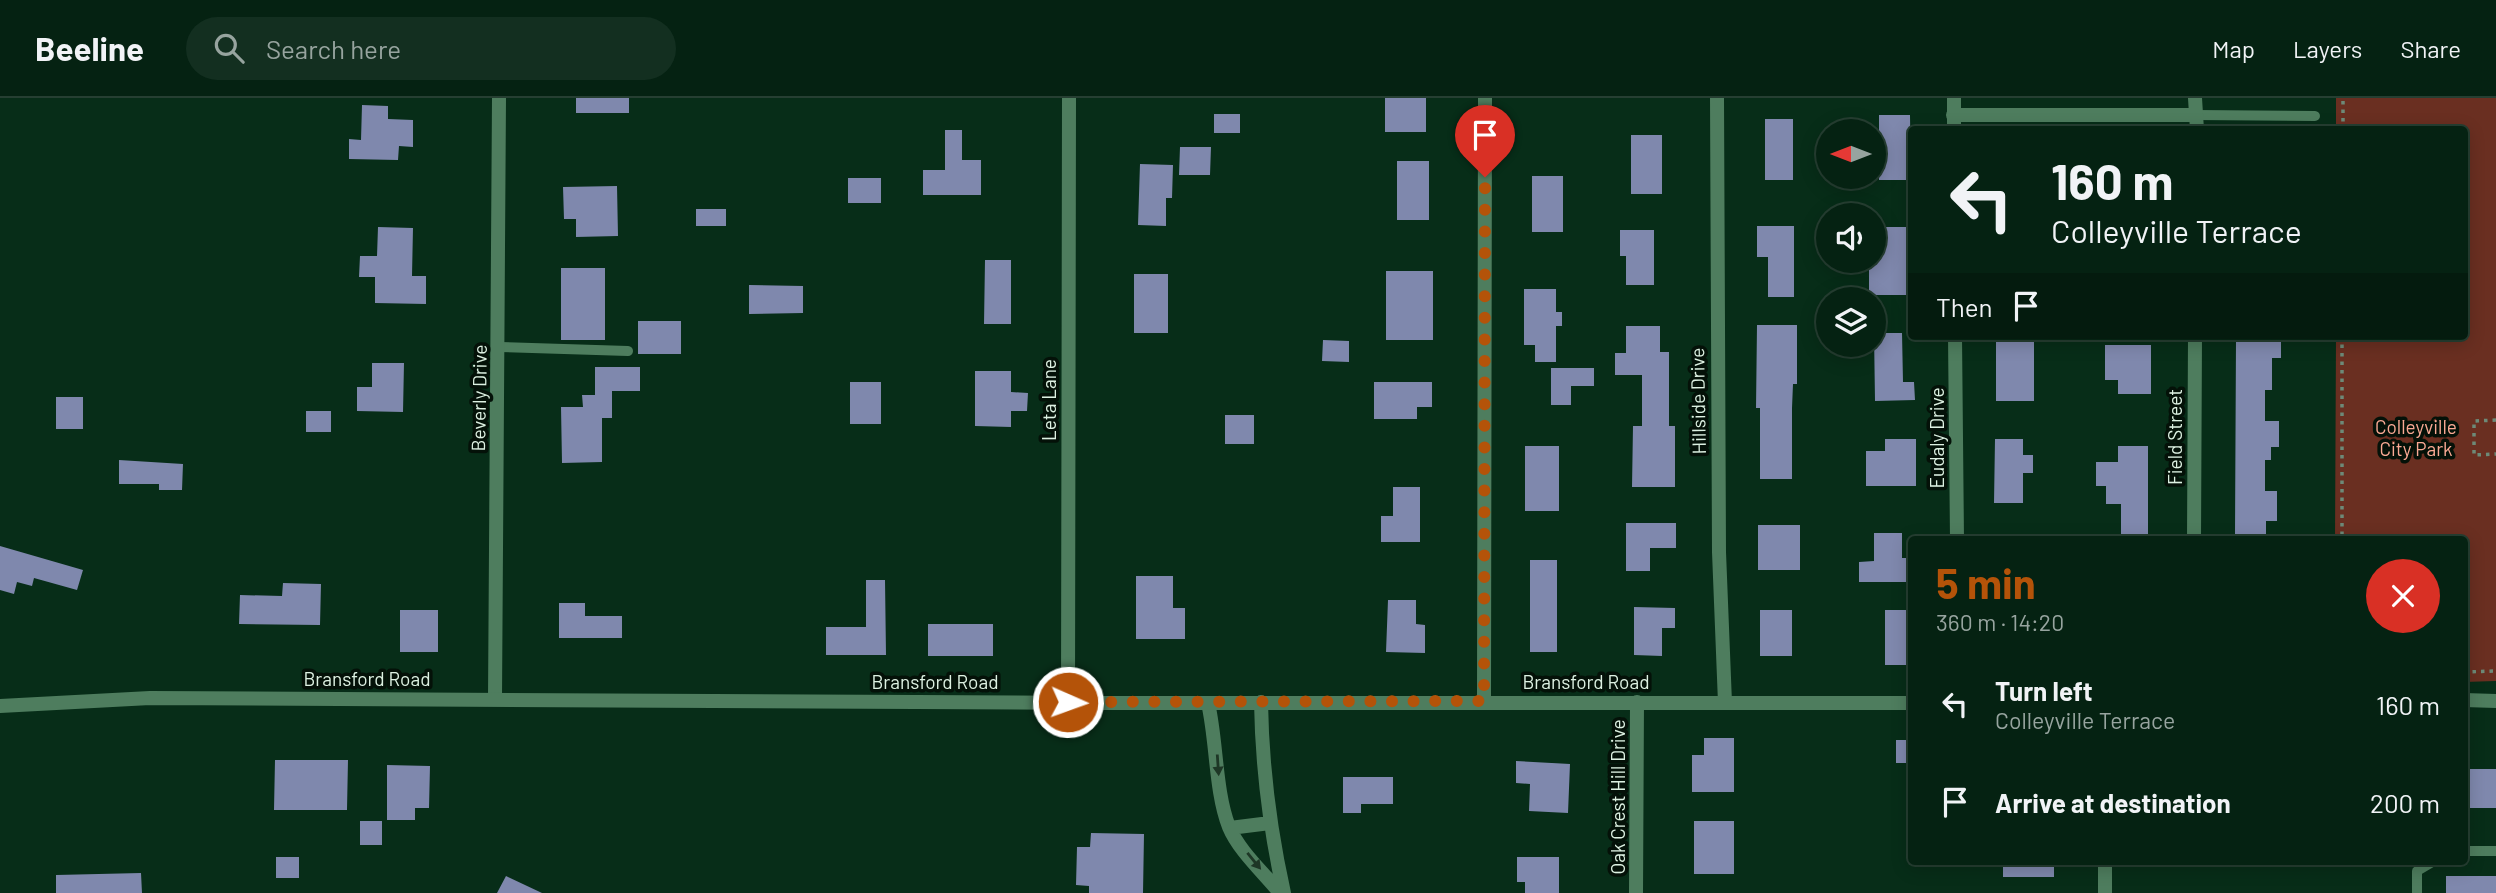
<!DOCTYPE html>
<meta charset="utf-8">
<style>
:root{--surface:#052212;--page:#132f20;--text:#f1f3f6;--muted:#97a49f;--line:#263f32;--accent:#b45309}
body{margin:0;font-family:Barlow,sans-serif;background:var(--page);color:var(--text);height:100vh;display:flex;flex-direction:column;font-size:26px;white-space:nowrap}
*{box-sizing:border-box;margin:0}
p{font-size:23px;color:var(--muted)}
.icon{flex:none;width:38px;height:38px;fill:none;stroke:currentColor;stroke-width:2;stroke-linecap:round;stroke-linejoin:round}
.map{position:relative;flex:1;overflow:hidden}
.panel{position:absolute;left:1908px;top:438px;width:560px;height:329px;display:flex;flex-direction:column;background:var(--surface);border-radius:7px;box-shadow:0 4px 18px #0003,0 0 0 2px var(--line)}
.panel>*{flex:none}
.top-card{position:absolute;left:1908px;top:28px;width:560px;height:214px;border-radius:7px;box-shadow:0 4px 18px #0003,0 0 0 2px var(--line);background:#052212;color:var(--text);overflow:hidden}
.needle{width:46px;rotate:270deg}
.fabs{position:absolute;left:1816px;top:21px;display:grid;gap:14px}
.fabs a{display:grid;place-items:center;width:70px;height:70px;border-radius:50%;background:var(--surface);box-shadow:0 4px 18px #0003,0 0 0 2px var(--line);font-size:35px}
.pin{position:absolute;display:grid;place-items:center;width:60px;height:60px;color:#fff;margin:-72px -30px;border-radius:50% 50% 50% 0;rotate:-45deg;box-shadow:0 0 7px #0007}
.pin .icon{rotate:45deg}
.me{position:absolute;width:77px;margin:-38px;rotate:92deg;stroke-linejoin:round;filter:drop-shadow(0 0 5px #0008)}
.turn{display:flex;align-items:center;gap:24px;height:147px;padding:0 28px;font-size:32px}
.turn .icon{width:91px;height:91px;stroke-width:2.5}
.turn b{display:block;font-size:49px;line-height:60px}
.then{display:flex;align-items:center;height:66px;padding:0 28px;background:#0003;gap:14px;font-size:26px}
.round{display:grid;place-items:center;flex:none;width:74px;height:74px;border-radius:37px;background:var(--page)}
.headline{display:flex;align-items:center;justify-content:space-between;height:119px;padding:0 28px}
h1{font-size:42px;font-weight:700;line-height:52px;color:var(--accent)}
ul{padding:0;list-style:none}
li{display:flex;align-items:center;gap:21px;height:98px;padding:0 28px}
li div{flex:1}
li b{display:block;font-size:26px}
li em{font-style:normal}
header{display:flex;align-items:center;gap:42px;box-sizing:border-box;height:98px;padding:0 35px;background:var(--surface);border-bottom:2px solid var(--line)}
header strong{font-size:33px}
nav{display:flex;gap:38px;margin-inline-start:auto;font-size:24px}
.search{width:490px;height:63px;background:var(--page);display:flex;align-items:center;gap:18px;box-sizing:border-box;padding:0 24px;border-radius:38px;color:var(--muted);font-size:26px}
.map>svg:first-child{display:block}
.green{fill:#6a2f21}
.building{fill:#7f88ad}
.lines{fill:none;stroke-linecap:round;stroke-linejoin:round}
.path{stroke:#6d8a78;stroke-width:3.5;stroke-dasharray:3.5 5;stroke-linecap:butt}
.service{stroke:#4e7d5e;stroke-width:10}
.minor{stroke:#4e7d5e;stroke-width:14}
.tertiary{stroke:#4e7d5e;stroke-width:14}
.oneway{fill:#1e3726}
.route{stroke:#b45309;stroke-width:12;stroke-dasharray:0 21.6}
.labels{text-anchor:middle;stroke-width:7;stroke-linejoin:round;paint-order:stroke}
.street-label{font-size:19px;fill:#ddf1e2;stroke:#041108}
.park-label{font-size:19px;fill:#faa994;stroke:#041108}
</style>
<header>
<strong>Beeline</strong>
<div class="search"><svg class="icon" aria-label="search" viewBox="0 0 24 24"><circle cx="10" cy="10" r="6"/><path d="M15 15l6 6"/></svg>Search here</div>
<nav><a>Map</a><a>Layers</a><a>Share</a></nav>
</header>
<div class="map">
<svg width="2496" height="795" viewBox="0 0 2496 795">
<rect width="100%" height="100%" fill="#072d18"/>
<path class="green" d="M2336 0H2496V583L2464 584V441H2335L2336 238H2464V32L2336 31Z"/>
<path class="building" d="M576 0H629V15H576Z
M1385 0H1426V34H1385Z
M362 7 388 8V21L413 22V49L399 48 398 62 349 61V41L361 42Z
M1214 16H1240V35H1214Z
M1879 17H1910L1911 82H1879Z
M1765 21H1793V82H1765Z
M945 32H962V62H981V97H923V72H945Z
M1631 37H1662V96H1631Z
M1180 49H1211L1210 77H1179Z
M1397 63H1429V122H1397Z
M1140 66 1173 67 1172 100H1166V128L1138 127Z
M1532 78H1563V134H1532Z
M848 80H881V105H848Z
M617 88 618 138 576 139V121H564L563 89Z
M696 111H726V128H696Z
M1757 128H1794V199H1768V159H1757Z
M378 129 413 130 412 178H426V206L375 205V179H359L360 158H377Z
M1874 129H1908L1907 197H1869V163H1874Z
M1620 132H1654V187H1626V158H1620Z
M985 162H1011V226H984Z
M561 170H605V242H561Z
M1386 173H1433V242H1386Z
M1134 176H1168V235H1134Z
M749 187 803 188V215L749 216Z
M1524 191H1556V214H1562V228H1556V264H1535V247H1524Z
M638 223H681V256H638Z
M1757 227H1797V286H1793L1792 310V381H1760V310H1756Z
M1626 228H1660V254H1669V328H1675V389H1632L1633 328H1642V277H1615V255H1626Z
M1874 235H1902L1903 284H1914L1915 302 1875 303Z
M2236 241H2281V260H2272V292H2265V323H2279V349H2271V362H2265V393H2277V423H2266V436H2235Z
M1323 242 1349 243V264L1322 263Z
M1996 243H2034V303H1996Z
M2105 247H2151V296H2118V282H2105Z
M372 265H404L403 314 357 313V289H372Z
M595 269H640V293H612V320H602V364L562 365 561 309H583L582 297H595Z
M1551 270H1594V288H1571V307H1551Z
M975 273H1011V294L1028 295 1027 313H1011V329L975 328Z
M850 284H881V326H850Z
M1374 284H1432V309H1417V321H1374Z
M56 299H83V331H56Z
M306 313H331V334H306Z
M1225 317H1254V346H1225Z
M1885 341H1916V388H1866V353H1885Z
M1995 341H2023V357H2033V375H2023V405H1994Z
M1525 348H1559V413H1525Z
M2118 348H2148V441H2121V406H2106V388H2096V364H2118Z
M119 362 183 366 182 392H159V386H119Z
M1393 389H1420V444H1381V418H1393Z
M1626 425H1676V450H1650V473H1626Z
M1758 427H1800V472H1758Z
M1874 435H1902V460H1911V484H1859V464L1874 463Z
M0 448 83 472 77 492 34 480 32 488 17 484 14 496 0 492Z
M1530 462H1557V554H1530Z
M1136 478H1173V510H1185V541H1136Z
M866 482H885L886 557H826V529H866Z
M283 485 321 486 320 527 239 526 240 497 282 498Z
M1388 502H1416V526L1425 527V555L1386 554Z
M559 505H585V518H622V540H559Z
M1634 509 1675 510V530H1662V558L1634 557Z
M400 512H438V554H400Z
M1760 512H1792V558H1760Z
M1885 512H1911V567H1885Z
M928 526H993V558H928Z
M1704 640H1734V694H1692V657H1704Z
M1896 642H1911V665H1896Z
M275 662H348L347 712H274Z
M1516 663 1570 666 1568 715 1529 713 1530 686 1516 685Z
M387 667 430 668 429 710H415V722H387Z
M2464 671H2496V710H2464Z
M1343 679H1393V706H1361V715H1343Z
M360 723H382V747H360Z
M1694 723H1734V776H1694Z
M1091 735 1144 736 1143 795H1089V788L1076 787 1077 749H1090Z
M276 759H299V780H276Z
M1517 759H1559V795H1525V784H1517Z
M2003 763H2054V779H2003Z
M141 775 142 795H56V777Z
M506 778 542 795H497Z
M2446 778H2496V795H2446Z"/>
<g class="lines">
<path class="path" d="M2343 32V0
M2342 238V441
M2496 322 2474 323V357L2496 356
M2464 574 2496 573"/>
<path class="service" d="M2195 17 2315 18
M499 249 628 253
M2464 753H2496
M2417 795V773L2434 763"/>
<path class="minor" d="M1717 0 1719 454 1725 605
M2195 0 2197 32
M1953 17H2195
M1954 32V0
M1955 238 1957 441
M2194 441 2195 238
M495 601 499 0
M1484 603 1485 0
M1068 604 1069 0
M1261 604C1262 669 1270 732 1284 795
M1208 605C1217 644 1215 693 1229 729 1239 753 1264 775 1280 795
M1230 730 1270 725
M1636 795 1637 604
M2105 795V763"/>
<path class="tertiary" d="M2464 602 2496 603
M0 608 150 600 1099 605H1911"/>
</g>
<defs><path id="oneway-solid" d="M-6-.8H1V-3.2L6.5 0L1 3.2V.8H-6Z" transform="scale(1.75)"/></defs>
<g class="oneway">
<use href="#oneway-solid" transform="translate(1218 667) rotate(86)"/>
<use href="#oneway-solid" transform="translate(1254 763) rotate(51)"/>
</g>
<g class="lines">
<path class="route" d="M1068 604 1484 603 1485 79"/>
</g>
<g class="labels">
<g class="street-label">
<text transform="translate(479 300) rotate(-89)" y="7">Beverly Drive</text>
<text transform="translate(1049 302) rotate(-90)" y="7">Leta Lane</text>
<text transform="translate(1698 303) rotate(-91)" y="7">Hillside Drive</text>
<text transform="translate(2175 339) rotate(-90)" y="7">Field Street</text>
<text transform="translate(1937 340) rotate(-90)" y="7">Eudaly Drive</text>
<text x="367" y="588">Bransford Road</text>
<text x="935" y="591">Bransford Road</text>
<text x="1586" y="591">Bransford Road</text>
<text transform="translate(1618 699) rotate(-90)" y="7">Oak Crest Hill Drive</text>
</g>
<g class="park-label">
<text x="2416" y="336">Colleyville<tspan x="2416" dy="22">City Park</tspan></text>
</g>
</g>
</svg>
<div class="fabs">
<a><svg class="needle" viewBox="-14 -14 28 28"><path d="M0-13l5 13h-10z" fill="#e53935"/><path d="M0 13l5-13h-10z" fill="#97a49f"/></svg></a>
<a><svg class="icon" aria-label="sound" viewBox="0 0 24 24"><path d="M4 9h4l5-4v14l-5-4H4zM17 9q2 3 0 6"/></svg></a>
<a><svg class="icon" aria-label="layers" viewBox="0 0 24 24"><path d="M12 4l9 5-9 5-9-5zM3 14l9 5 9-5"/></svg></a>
</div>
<div class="pin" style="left:1485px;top:79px;background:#d93025"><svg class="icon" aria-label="arrive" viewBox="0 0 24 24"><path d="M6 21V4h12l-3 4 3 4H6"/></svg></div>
<svg class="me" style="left:1068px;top:604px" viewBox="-20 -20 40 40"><circle r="17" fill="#b45309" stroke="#fff" stroke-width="3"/><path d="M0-11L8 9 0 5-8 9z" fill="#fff"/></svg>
<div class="top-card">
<div class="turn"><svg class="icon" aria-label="left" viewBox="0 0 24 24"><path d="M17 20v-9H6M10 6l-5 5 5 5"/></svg><div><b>160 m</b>Colleyville Terrace</div></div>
<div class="then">Then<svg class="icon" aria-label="arrive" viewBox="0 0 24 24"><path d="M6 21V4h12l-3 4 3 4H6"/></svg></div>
</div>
<section class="panel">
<div class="headline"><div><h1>5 min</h1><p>360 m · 14:20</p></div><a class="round" style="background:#d93025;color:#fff"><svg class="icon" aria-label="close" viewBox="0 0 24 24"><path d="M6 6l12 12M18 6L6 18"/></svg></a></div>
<ul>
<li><svg class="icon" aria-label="left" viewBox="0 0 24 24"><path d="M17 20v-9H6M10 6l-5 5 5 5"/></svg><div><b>Turn left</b><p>Colleyville Terrace</p></div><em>160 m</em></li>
<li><svg class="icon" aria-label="arrive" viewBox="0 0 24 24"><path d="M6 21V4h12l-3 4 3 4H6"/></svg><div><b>Arrive at destination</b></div><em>200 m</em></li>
</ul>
</section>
</div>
